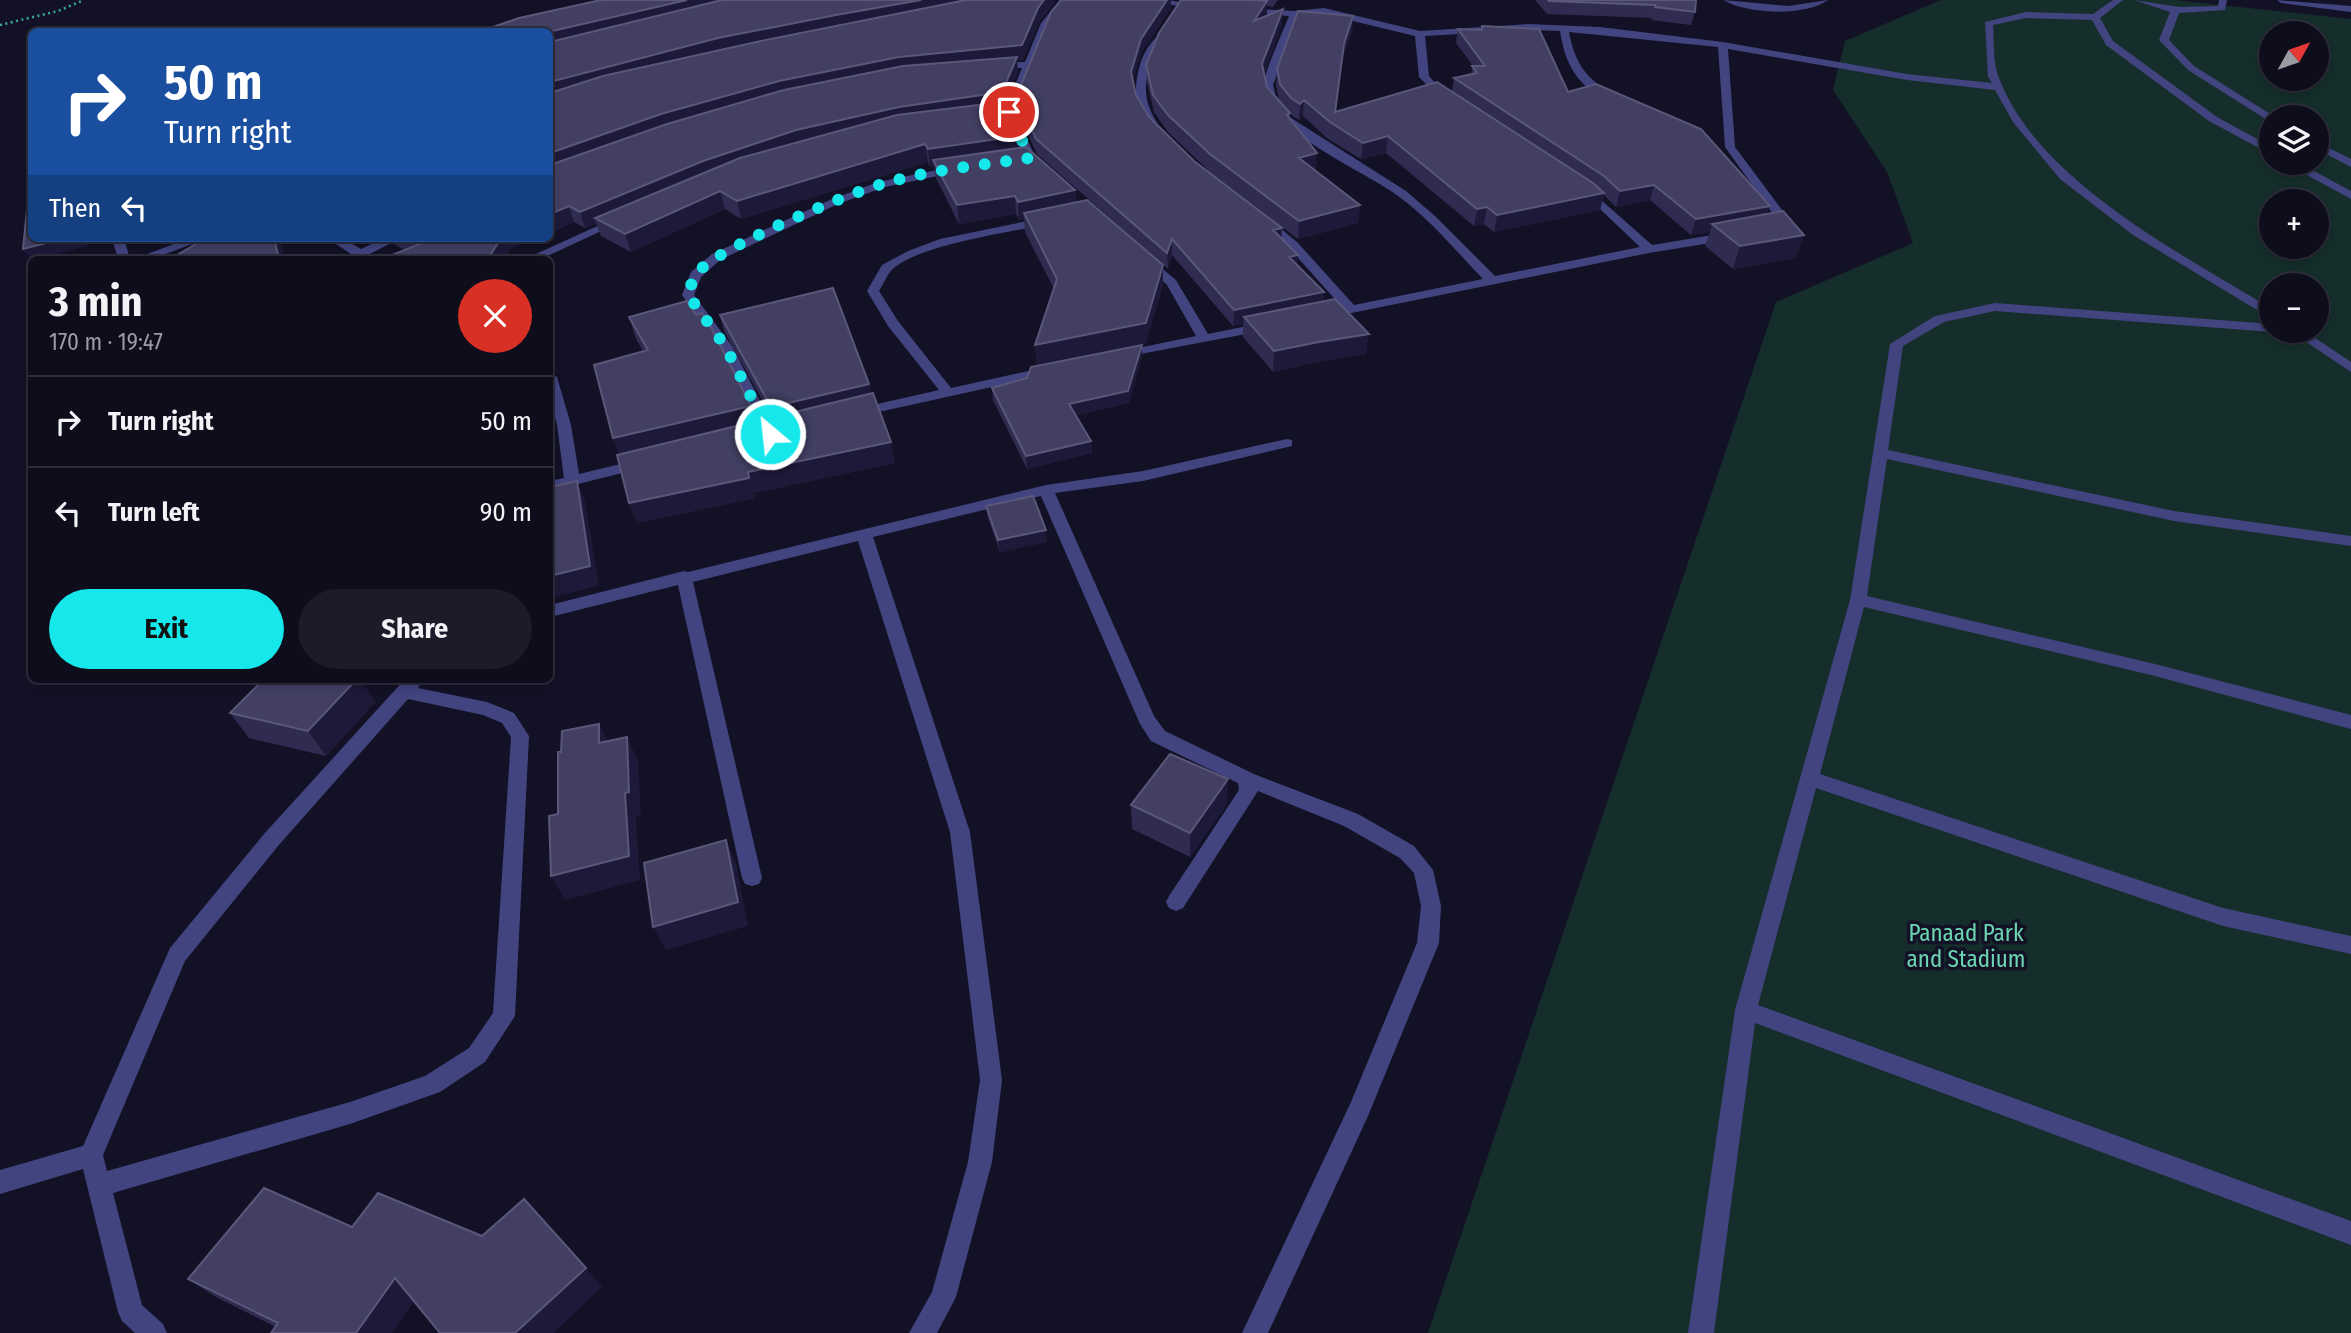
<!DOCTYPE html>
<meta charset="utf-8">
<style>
:root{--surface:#0e0d1c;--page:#1c1b29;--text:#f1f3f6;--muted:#9b9ca3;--line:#2e2d3b;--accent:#16e7ea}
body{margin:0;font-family:"Fira Sans Condensed",sans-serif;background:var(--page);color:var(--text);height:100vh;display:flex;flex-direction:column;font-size:26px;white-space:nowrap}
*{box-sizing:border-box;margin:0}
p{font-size:23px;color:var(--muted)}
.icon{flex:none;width:38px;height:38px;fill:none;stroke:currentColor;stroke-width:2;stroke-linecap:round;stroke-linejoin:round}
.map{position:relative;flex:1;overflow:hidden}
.details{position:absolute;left:28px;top:256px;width:525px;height:427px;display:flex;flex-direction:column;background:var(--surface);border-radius:10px;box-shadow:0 4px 10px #0003,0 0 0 2px var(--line)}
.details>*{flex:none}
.hud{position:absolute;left:28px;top:28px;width:525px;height:214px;border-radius:10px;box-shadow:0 4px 10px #0003,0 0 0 2px var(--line);background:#1a4fa0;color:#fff;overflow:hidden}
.needle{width:46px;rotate:50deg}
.controls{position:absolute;left:2259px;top:21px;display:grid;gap:14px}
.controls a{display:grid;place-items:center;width:70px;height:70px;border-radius:50%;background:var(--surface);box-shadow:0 4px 10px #0003,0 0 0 2px var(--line);font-size:35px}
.pin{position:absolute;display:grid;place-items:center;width:60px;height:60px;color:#fff;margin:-30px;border:4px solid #fff;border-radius:50%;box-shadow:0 2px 7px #0007}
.me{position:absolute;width:77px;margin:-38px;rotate:332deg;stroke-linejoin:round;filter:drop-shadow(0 0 5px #0008)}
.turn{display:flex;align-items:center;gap:24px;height:147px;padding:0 21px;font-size:32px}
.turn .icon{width:91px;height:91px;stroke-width:2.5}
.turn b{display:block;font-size:49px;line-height:60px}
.then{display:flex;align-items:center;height:66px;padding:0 21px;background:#0003;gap:14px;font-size:26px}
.round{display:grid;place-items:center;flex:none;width:74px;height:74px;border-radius:37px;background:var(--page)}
.head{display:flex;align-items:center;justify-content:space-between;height:119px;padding:0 21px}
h1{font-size:42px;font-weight:700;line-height:52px}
.cta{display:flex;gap:14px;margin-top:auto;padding:14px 21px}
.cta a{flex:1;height:80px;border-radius:42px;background:var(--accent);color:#111;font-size:28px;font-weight:700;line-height:80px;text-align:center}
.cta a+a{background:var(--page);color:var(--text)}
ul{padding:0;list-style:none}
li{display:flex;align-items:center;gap:21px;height:91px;padding:0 21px;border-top:2px solid var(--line)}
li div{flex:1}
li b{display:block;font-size:26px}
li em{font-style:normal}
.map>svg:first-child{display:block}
.green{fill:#152e2b;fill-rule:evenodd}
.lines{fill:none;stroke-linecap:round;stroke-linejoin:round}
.path{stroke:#3bad9d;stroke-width:2.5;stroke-dasharray:2 3.5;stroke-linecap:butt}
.minor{fill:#41447f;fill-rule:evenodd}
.wall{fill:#302c51}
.shaded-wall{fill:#1d1938}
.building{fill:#423f63;stroke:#5a577b;stroke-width:2}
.route{stroke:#16e7ea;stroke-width:12;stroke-dasharray:0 21.6}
.labels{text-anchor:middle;stroke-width:7;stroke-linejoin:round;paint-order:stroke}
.near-park-label{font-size:23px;fill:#6bd5b2;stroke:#131125}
</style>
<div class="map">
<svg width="2351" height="1333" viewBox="0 0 2351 1333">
<rect width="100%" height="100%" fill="#131125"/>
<path class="green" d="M1941 0H2175L2351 19V1333H1428L1776 302 1913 243 1887 172 1833 90 1845 41ZM2272 33H2317V79H2272ZM2272 117H2317V163H2272ZM2272 201H2317V247H2272ZM2272 285H2317V331H2272Z"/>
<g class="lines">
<path class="path" d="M0 25 58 11 84 0"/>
<path class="minor" d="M1060 0H1069L1050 24 1014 112 1035 156 1045 166 1039 169 1025 158 1004 112 1022 68H993L988 65 993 62H1025L1041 23Z
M1133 0H1167L1208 6 1203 9Z
M1723 0 1788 6 1828 0C1805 17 1747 14 1723 0Z
M2113 0H2123L2100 18 2113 41 2217 117 2272 147V155L2209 121 2106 45 2092 20 2026 18 1993 25C1994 42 1993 63 1999 78 2038 181 2182 254 2272 309V319L2133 235 2060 179 2013 122 1995 90 1907 80 1728 49 1735 147 1785 214 1783 228 1764 233V227L1773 223V214L1725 147 1718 47 1569 32C1575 64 1586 79 1615 95V99L1611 100C1578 89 1565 64 1560 31L1528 30 1425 36 1429 76 1449 99 1444 102 1419 77 1415 36 1324 14 1298 16 1273 85 1277 101 1288 116 1406 191 1436 217 1495 276 1640 247 1579 189 1577 187 1583 184 1652 245 1731 232 1735 233V239L1649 253 1322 319 1316 315 1317 312 1342 307 1290 249 1257 219 1267 217 1298 243 1354 305 1483 279C1456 251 1430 219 1398 196 1365 171 1266 131 1263 87 1263 75 1283 31 1289 16L1245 13 1242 8 1294 11 1324 8 1420 31 1528 24 1600 27 1723 42 1907 74 1992 83 1988 77 1985 22 2026 12 2093 14Z
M2134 0 2179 7 2218 6 2219 0H2227L2225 10 2179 13 2169 40 2194 66 2275 117H2272V123L2188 70 2159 40 2170 12Z
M2277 0 2351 6V12L2281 3Z
M1161 34 1166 37C1145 72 1136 93 1161 129L1156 132C1124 116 1134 50 1161 34Z
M2317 142 2351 159V167L2317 149Z
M2285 163H2299L2351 191V199Z
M957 166 963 169 961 171 885 187 838 204 720 260 701 277 694 295 732 346 777 434 770 438 765 437 719 346 682 295 691 272 712 254 830 200 878 182Z
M1047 217 1051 219V223C1015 232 912 245 890 272 886 277 883 285 879 291L898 321 951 388 1051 366 1056 367V373L856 417 851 416V410L939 390 888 326 867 291 882 265 908 251 940 239Z
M615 218 625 220 541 259H525Z
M112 238H124L130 259H118Z
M190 238H208L152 259H134Z
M327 238H342L361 249 385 238H401L360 259H344L351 254Z
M1147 256 1176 280 1208 334 1267 322 1274 326 1267 330 1114 359V353L1196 336 1167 285 1141 260Z
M1995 303 2272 324V331H2277L2272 332 1995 311 1944 322 1903 346 1888 450 2174 511 2351 536V546L2174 521 1887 459 1867 596 2155 664 2351 715V729L2155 676 1864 607 1820 774 2223 908 2351 936V954L2223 926 1816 788 1758 1005 2351 1221V1245L1755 1023 1714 1333H1688L1735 1010 1850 600 1890 344 1935 316Z
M2290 331H2305L2351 362V372Z
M550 373 557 377 571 425 579 474 641 459 646 461V467L550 491V481L564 478 557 425 550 399Z
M1287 439 1292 440V446L1143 481 1055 493 1154 716 1165 731 1254 774 1358 814 1414 846 1433 870 1441 906 1439 943 1368 1116 1268 1333H1242L1351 1102 1417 943 1421 906 1414 873 1400 858 1344 826 1258 791 1183 908 1176 911 1169 908 1166 902 1169 896 1239 790 1238 783 1151 741 1140 724 1041 496 873 537 970 832 1002 1080 992 1162 956 1297 937 1333H909L932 1292 968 1162 980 1080 950 832 858 541 693 582 762 878 759 884 752 886 745 884 742 878 678 585 550 617V605L684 571 688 572 1046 485 1143 471Z
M405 679H424L418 688 487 702 514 713 529 736 515 1016 485 1062 440 1092 350 1124 113 1193 142 1305 163 1324 167 1333H135L122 1321 118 1312 83 1169 0 1194V1170L83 1146 170 948 264 834ZM408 699 483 715 502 723 511 737 493 1013 469 1048 425 1076 350 1102 107 1171 103 1155 185 961 278 846Z"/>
</g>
<path class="wall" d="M1181 0H1278L1273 7 1267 6V16L1282 25 1264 74 1267 87 1284 106 1279 100 1276 85 1277 69 1353 16 1352 31 1342 59 1336 112 1452 91 1454 78 1471 74 1473 66 1456 43 1458 29 1568 92 1767 214 1796 258 1733 269 1705 246 1710 232 1691 235 1650 200 1616 207 1604 195 1600 210 1494 232 1484 224 1474 226 1386 153 1361 159 1328 139 1303 116 1299 120 1290 114V119L1316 171 1360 205 1358 223 1298 239 1210 172 1168 132 1154 112 1147 82 1146 65Z
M1535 0H1696L1695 12 1691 25 1651 20 1652 18 1547 14Z
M1055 2 1039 22 1023 60H1017L1018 71 1004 106 1019 148 1075 190 1076 202 1163 285 1146 343 1037 365 1035 345 1054 289 1025 232 1024 219 1019 220 1016 214 959 224 936 178 934 166 930 167 928 162 741 219 725 209 631 252 601 236 596 223 585 228 574 222 550 233V32Z
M1171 8 1141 53 1133 81 1136 95 1149 117 1194 161 1281 238 1297 265 1324 292 1323 302 1366 354 1317 362 1273 372 1243 337V324L1233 326 1172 255 1168 269 1037 154 1017 112 1016 97Z
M391 238H536L511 248 505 259H382L405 250 394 244Z
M720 315 871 394 891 442 895 463 754 493 755 498 637 523 629 503 619 454 643 351 636 339 629 317 755 422 772 418 724 331Z
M1142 345V357L1129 403 1076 415 1091 441 1092 453 1027 469 993 400 992 388Z
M986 506 1047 542 1000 552 988 518Z
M264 679H360L375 702 326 756 249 738 230 713Z
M1227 804 1190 857 1132 829 1131 805Z
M352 1227 602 1286 553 1333H440L414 1301 276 1327 216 1297 188 1279Z"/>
<path class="shaded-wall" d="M687 0H751L550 46V32Z
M921 0H1000L550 98V82L718 38 836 15Z
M1044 0H1055V2L1039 22 1023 60H1017L1018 71 1003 107 595 218 596 223 585 228 580 212 550 171V153L661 114 1038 8Z
M1167 0H1171V8L1141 53 1131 87V72L1141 39Z
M1267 1V17L1254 21Z
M1283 9 1282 25 1261 81 1262 64Z
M1353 16 1352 31 1342 59 1334 128 1344 44Z
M1304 100 1303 116 1299 120 1300 104Z
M1018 136 1019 154 933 160 934 166 930 167 928 149Z
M1388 136 1386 153 1361 159 1363 143Z
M925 144 928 162 741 219 737 201Z
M1317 153 1316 171 1299 158Z
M1654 185 1650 200 1616 207 1620 191Z
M1075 190 1076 208 1024 213V219L1019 220 1018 202Z
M720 191 725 209 631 252 625 234Z
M1604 193 1600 210 1494 232 1497 215Z
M1015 196 1016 214 959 224 957 205Z
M1360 205 1358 223 1298 239 1299 221Z
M569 206 574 222 550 233V214Z
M1770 206 1764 222 1712 224 1710 232 1691 235 1696 219Z
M1487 207 1484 224 1474 226 1477 209Z
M1282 228 1281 243 1273 230Z
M1804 235 1796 258 1733 269 1740 246Z
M66 238H88V246L39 259H32V261L23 249Z
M274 238H280L284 259H279Z
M501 238H536L511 248 505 259H488Z
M1172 239V255L1168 269 1167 253Z
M1298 255 1297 271 1289 257Z
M1163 265V285L1146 343 1037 365 1035 345Z
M1324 292 1322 308 1244 317 1243 324 1233 326 1234 310Z
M1369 334 1366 354 1317 362 1273 372 1274 351 1319 342Z
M1142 345V357L1129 403 1070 416 1069 404Z
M869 384 872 401 775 424 771 407Z
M550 404 552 421H550Z
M751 406 757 428 621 461 613 438Z
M1091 441 1092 453 1027 469 1026 456Z
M891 442 895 463 754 493 755 498 637 523 629 503 748 472Z
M577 481 585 500 599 586 550 598V576Z
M1046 530 1047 542 1000 552 998 540Z
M357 679H360L375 702 326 756 308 731Z
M599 724 611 748 599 743Z
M627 737 638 761 641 816 636 817 640 880 565 900 551 876 625 793Z
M1228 779 1227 804 1190 857V833Z
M726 840 736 864 748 926 666 950 653 927Z
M586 1268 602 1286 553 1333H515Z
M395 1278 417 1297 392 1333H356Z"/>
<path class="building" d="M601 0H687L548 32H478L519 18Z
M722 0H921L836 15 718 38 550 82V42Z
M966 0H1044L1038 8 1022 45 899 57 779 81 661 114 550 153V93L603 76 761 41Z
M1061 0H1167L1141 39 1131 72 1136 95 1149 117 1194 161 1282 228 1273 230 1298 255 1289 257 1324 292 1234 310 1172 239 1167 253 1036 139 1016 97 1051 12Z
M1181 0H1254L1267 1 1254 21 1283 9 1262 64 1267 87 1290 113 1287 115 1317 153 1299 158 1360 205 1299 221 1210 154 1168 115 1153 95 1146 65 1159 33Z
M1548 0H1696L1695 12 1655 7V5L1549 1Z
M1298 11 1353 16 1344 44 1335 112 1437 82 1593 183 1604 193 1497 215 1487 207 1477 209 1388 136 1363 143 1330 122 1304 100 1300 104 1291 98 1280 84 1277 69Z
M1482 26 1539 29 1568 92 1596 84 1701 129 1770 206 1696 219 1654 185 1620 191 1604 176 1454 78 1477 73 1472 66H1485L1458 29 1482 30Z
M1017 57 1002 92 899 107 796 130 703 161 580 212 569 206 550 214V165L667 124 784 90 903 66Z
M1002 102 1018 136 928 149 925 144 737 201 720 191 625 234 595 218 740 158 897 115Z
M1026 147 1075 190 1018 202 1015 196 957 205 933 160Z
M32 179V238H66L23 249 30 180Z
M1087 200 1163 265 1146 323 1035 345 1057 279 1024 213Z
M1783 211 1804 235 1740 246 1712 224Z
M206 238H274L279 259H160L177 255Z
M407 238H501L488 259H382L420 244Z
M833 288 869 384 771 407 720 315Z
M1335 299 1369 334 1319 342 1274 351 1244 317Z
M687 301 696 315 702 313 710 325 751 406 613 438 594 365 648 350 629 317Z
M1142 345 1128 391 1069 404 1091 441 1026 456 992 388 1027 378 1031 367Z
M873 393 891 442 748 472 749 478 629 503 617 455Z
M577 481 590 566 550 576V487Z
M1033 496 1046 530 998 540 986 506Z
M264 679H357L308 731 230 713Z
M599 724V743L627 737 629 792 625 793 629 856 551 876 549 816 558 814V752H561L562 731Z
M1170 754 1228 779 1190 833 1131 805Z
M726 840 738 902 653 927 644 863Z
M264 1188 352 1227 378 1193 482 1236 524 1199 586 1268 515 1333H440L395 1278 356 1333H271L278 1323 188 1279Z"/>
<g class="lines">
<path class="route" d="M770 434 725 346 688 295C690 289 692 281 695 275 712 250 849 193 882 184 930 170 981 165 1030 158L1009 112"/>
</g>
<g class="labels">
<g class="near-park-label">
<text x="1966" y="941">Panaad Park<tspan x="1966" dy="26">and Stadium</tspan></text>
</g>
</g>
</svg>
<div class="controls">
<a><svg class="needle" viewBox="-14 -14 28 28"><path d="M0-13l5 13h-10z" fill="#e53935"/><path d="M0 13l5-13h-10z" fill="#9b9ca3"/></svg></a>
<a><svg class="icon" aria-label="layers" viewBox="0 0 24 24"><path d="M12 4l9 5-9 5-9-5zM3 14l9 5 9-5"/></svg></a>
<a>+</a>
<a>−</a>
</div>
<div class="pin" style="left:1009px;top:112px;background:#d93025"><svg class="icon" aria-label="arrive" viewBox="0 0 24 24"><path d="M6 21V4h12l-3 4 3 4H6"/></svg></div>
<svg class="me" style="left:770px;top:434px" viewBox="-20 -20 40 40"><circle r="17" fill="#16e7ea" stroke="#fff" stroke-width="3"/><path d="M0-11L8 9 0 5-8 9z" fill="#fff"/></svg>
<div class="hud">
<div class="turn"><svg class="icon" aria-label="right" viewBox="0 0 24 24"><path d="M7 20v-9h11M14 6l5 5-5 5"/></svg><div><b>50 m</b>Turn right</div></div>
<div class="then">Then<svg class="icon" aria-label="left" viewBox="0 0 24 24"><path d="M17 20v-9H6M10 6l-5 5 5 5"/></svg></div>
</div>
<section class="details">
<div class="head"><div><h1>3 min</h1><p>170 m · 19:47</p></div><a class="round" style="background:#d93025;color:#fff"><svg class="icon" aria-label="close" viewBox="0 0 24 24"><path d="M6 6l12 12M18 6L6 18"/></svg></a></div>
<ul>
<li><svg class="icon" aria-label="right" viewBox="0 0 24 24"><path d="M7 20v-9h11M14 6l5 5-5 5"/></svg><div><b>Turn right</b></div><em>50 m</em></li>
<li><svg class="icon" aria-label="left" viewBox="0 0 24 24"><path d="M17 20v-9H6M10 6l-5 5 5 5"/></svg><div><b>Turn left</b></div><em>90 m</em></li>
</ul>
<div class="cta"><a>Exit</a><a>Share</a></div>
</section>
</div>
